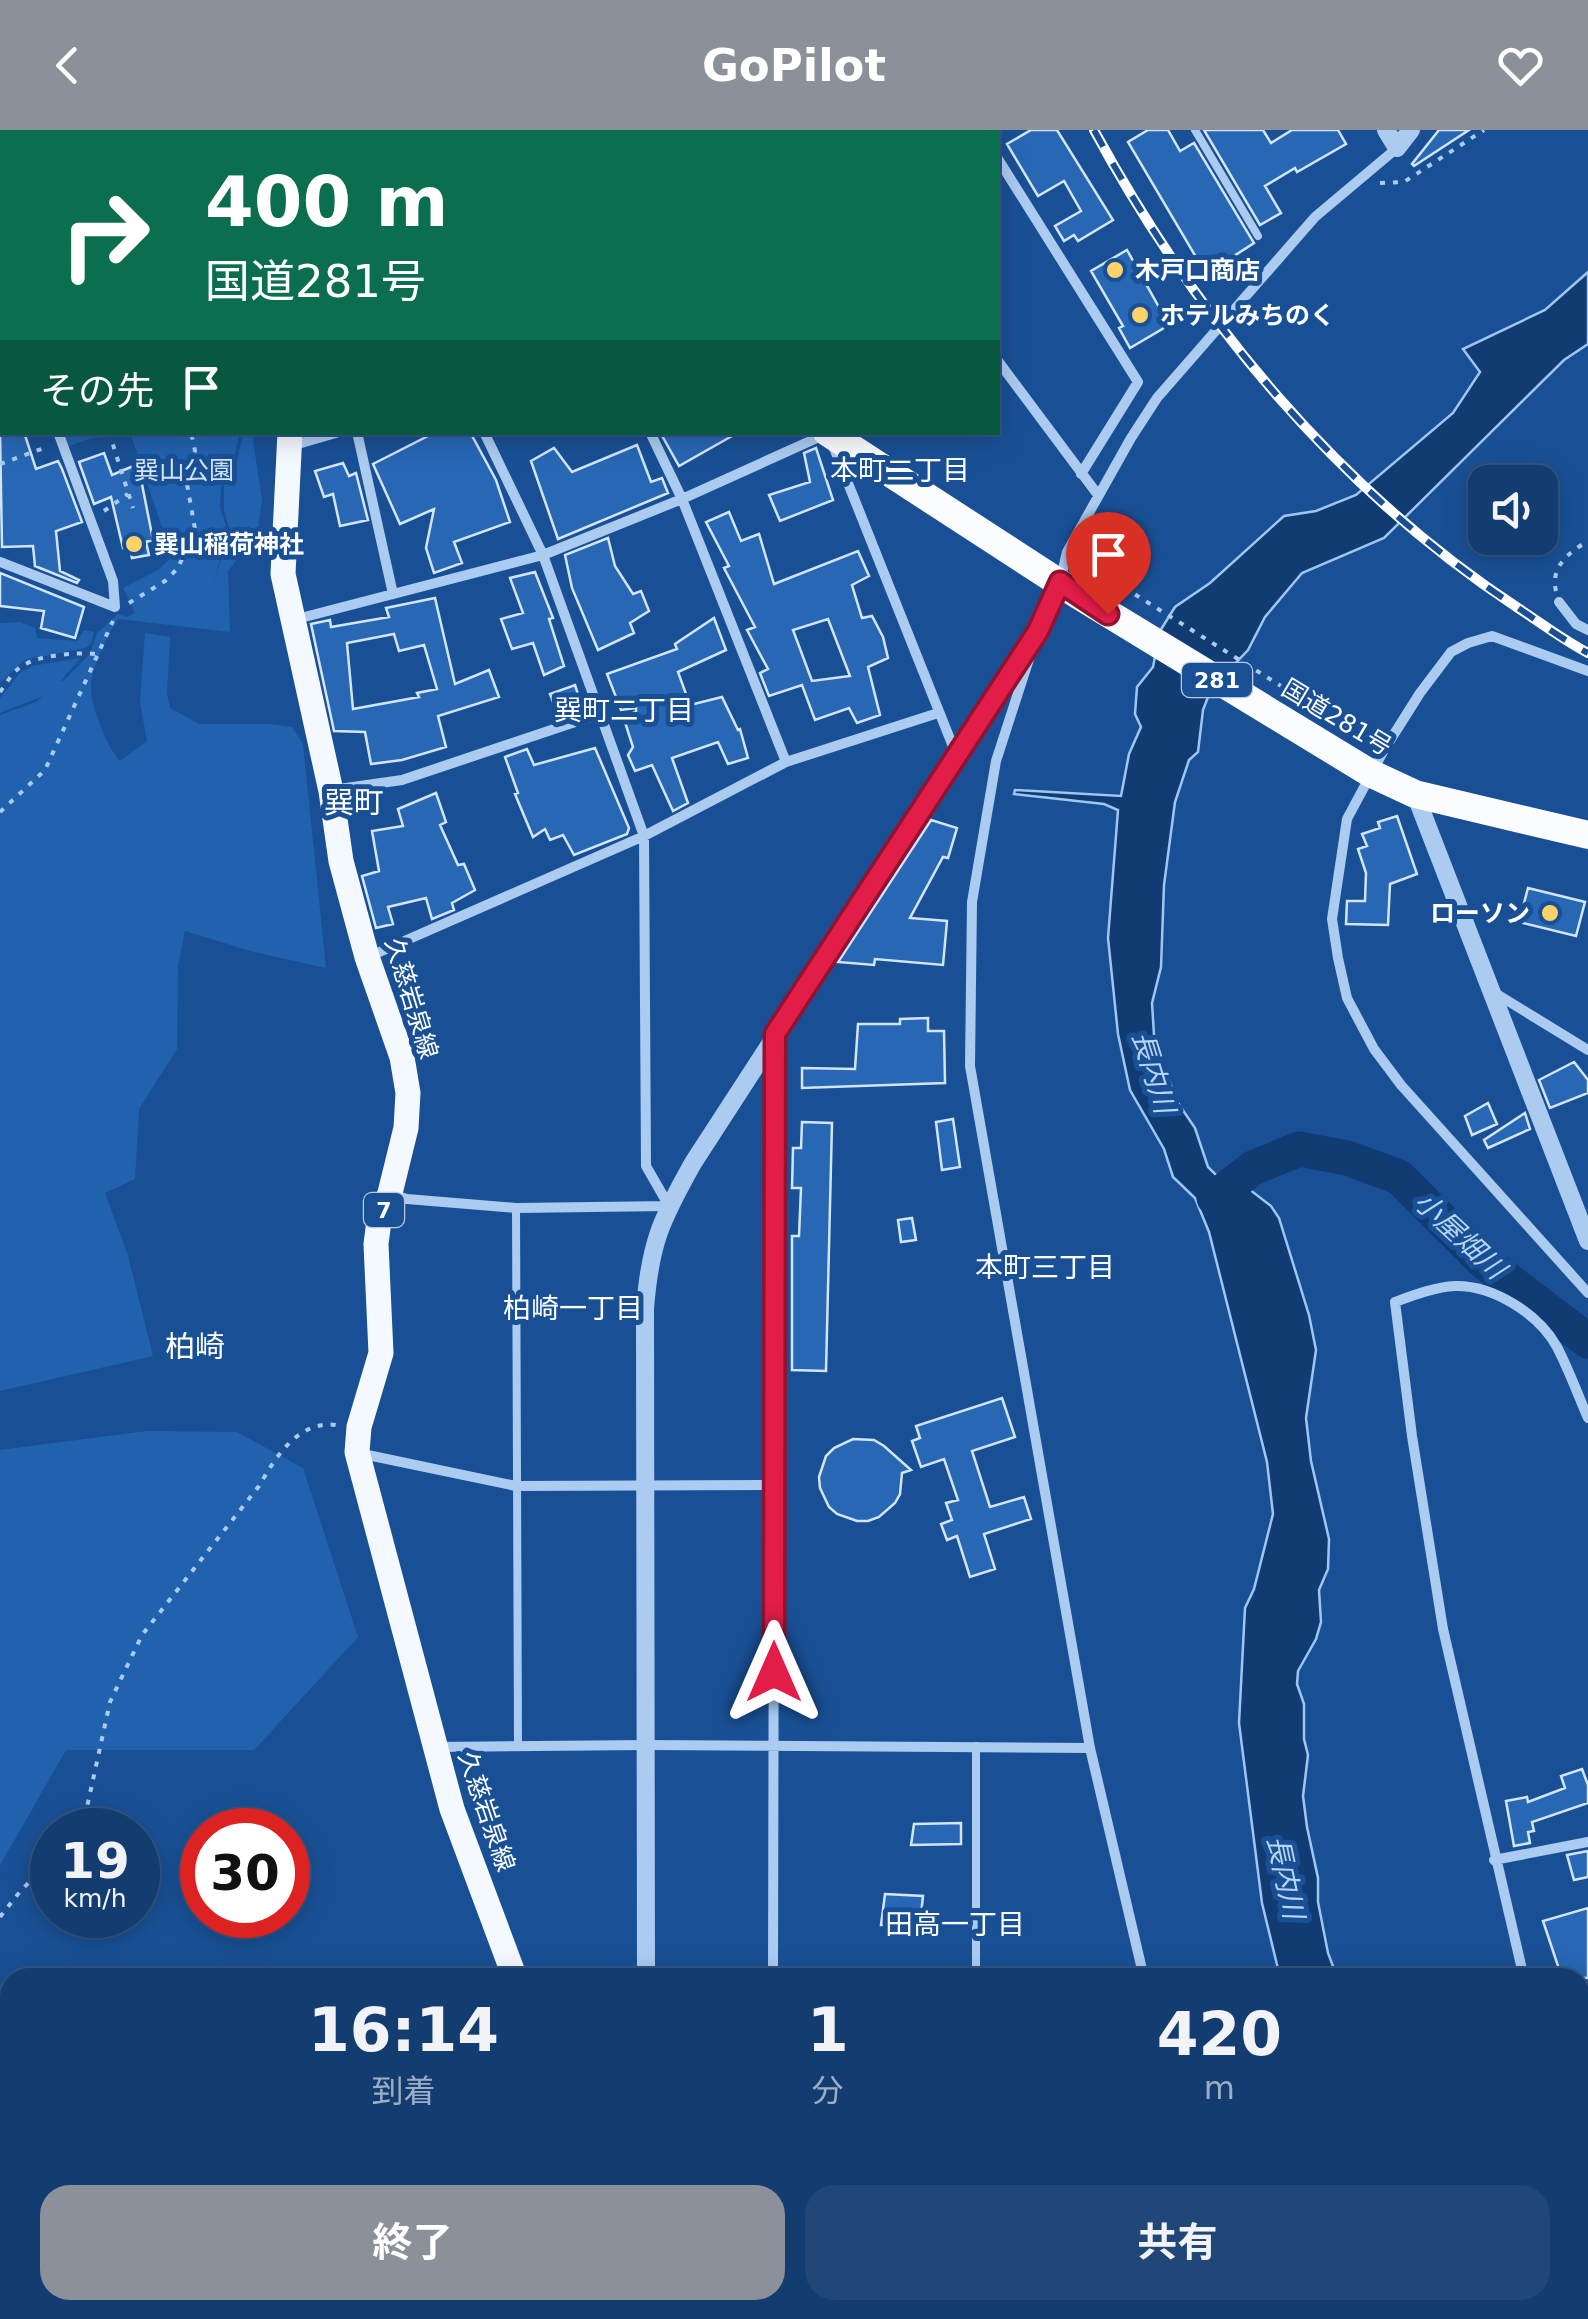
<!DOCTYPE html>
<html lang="ja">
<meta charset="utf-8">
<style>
:root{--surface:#133c70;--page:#204778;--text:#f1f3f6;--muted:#9dadc3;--line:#325683;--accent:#8c9099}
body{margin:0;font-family:"DejaVu Sans","Noto Sans JP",sans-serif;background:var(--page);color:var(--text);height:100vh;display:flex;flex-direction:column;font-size:38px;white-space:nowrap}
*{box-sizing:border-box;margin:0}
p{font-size:32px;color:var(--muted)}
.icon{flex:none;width:55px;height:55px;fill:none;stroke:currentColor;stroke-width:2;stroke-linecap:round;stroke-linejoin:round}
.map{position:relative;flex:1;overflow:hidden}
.sheet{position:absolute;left:0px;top:1838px;width:1590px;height:352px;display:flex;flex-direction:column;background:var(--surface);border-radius:30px 30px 0 0;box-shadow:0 5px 25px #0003,0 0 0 2px var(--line)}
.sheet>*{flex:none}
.top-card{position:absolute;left:0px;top:0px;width:1000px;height:305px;box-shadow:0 5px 25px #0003,0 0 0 2px var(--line);background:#0b6e4f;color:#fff;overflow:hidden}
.controls{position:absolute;left:1468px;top:335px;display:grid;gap:20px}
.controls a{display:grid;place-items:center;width:90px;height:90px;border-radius:20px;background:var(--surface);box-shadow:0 5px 25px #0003,0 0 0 2px var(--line);font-size:50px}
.speed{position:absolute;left:30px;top:1678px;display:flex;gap:20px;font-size:50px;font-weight:700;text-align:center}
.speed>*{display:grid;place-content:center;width:130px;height:130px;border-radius:50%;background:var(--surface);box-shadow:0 5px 25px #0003,0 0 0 2px var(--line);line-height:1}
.speed small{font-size:25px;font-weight:400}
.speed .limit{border:15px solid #d22;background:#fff;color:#111}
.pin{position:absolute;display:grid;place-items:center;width:85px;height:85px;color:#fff;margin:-102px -42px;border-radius:50% 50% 50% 0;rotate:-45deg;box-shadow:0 0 10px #0007}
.pin .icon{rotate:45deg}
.me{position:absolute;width:110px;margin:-55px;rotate:0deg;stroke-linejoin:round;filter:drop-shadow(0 0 8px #0008)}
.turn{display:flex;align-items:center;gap:35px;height:210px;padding:0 40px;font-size:45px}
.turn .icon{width:130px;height:130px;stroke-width:2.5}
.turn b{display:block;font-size:70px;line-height:85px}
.then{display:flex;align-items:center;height:95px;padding:0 40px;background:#0003;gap:20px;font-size:38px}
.eta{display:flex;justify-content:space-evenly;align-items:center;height:170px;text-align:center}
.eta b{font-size:60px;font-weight:700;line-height:70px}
.button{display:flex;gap:20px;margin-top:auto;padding:20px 40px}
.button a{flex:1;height:115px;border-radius:30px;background:var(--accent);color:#fff;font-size:40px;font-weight:700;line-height:115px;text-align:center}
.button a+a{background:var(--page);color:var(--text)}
header{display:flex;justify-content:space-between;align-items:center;height:130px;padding:0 40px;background:var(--accent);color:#fff;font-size:45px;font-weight:700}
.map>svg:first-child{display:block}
.green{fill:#2162af}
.water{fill:#103b73;stroke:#9ec6f3;stroke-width:2.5}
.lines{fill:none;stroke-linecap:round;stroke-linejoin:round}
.river{stroke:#103b73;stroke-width:35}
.building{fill:#2767b4;stroke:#d2e5fb;stroke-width:2.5;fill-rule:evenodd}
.path{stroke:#abcbf0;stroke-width:4;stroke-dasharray:5 8;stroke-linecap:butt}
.service{stroke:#abcbf0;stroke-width:8}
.minor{stroke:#abcbf0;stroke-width:10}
.tertiary{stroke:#abcbf0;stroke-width:18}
.primary{stroke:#f4f8ff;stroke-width:25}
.trunk{stroke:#fafcff;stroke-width:28}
.rail-casing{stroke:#fff;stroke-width:10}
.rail{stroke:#195095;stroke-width:6;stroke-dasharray:19;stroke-linecap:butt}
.route-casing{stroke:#92132f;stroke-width:25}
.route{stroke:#e11d48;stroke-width:18}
.poi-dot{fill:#ffd36a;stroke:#195095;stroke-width:4}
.labels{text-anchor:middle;stroke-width:10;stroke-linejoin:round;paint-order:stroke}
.shield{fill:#195095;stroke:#bacadf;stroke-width:2.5}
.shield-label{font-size:22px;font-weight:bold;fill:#fff}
.poi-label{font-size:25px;font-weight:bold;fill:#fff;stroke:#195095;text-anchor:start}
.park-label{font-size:25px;fill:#d2e5fb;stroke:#195095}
.street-label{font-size:25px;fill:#fff;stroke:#195095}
.neighbourhood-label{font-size:28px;fill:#fff;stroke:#195095}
.water-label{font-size:28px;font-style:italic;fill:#b7d5f7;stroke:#195095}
.quarter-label{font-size:30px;fill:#fff;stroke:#195095}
</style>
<header><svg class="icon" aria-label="back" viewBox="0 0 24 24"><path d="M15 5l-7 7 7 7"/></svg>GoPilot<svg class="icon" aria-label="heart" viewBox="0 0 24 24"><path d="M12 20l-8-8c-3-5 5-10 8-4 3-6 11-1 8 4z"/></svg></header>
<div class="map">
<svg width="1588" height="2189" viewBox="0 0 1588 2189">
<rect width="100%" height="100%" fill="#195095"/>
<path class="green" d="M0 0H229L2 2 0 83Z
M64 303H240L232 333 221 351 220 378 228 402 213 455 230 402 224 380V355L237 331 243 303H252L262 370 257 404 228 441 230 502 118 489C108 502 91 540 91 556 90 575 107 617 120 631L147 611 140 572 145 503 170 507 167 564 170 578 199 594H268L292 597 303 614 326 838 254 822 185 801 178 835 177 919 139 979 135 1049 105 1063 128 1126 153 1226 0 1261V585L36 572 43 566 0 583V568L20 543 32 536 80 528 60 552 63 551 90 524 97 503 118 484 127 487 135 483 123 458 158 440 172 427 131 305 91 308 67 317Z
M20 492 35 498 37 508 77 511 84 500 94 502 91 514 85 518 24 530 0 553V493Z
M147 1301 237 1302 303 1338 358 1507 254 1620H66L0 1735V1320Z
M0 1870 10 1893V2180H539L540 2189H0Z"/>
<path class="water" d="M1588 142V214L1564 230 1384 408 1302 443 1265 487 1248 520 1211 559 1203 580 1198 622 1189 630 1175 672 1164 755 1161 837 1152 873 1154 905 1176 970 1195 998 1208 1037 1220 1049 1249 1059 1271 1076 1279 1088 1309 1185 1316 1220 1306 1288 1311 1331 1329 1409 1328 1439 1319 1460 1321 1492 1316 1509 1298 1541 1297 1554 1304 1574V1609L1308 1625 1303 1666 1307 1697 1318 1748V1772L1328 1823 1337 1847H1280L1262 1773 1239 1593 1245 1478 1254 1459 1273 1384 1267 1332 1209 1102 1195 1068 1173 1047 1164 1019 1130 960 1118 904 1108 808 1118 680 1104 674 1014 664 1015 660 1121 666 1129 624 1141 597 1135 584 1137 557 1153 537 1160 501 1175 477 1210 453 1284 386 1316 381 1356 365 1453 283 1480 242 1463 219 1545 180Z"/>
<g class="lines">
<path class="river" d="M1214 1068 1253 1038 1299 1019 1347 1028 1399 1047 1483 1131 1588 1211"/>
</g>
<path class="building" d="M1031 0H1057L1113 90 1078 111 1074 105 1064 111 1055 96 1081 81 1064 51 1038 66 1007 14Z
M1148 0H1168L1180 21 1194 13 1254 113 1206 144 1128 12Z
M1204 0H1263L1271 13 1292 0H1338L1346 14 1297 42 1295 38 1265 56 1281 83 1260 95Z
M1439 0H1469L1414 36 1412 34Z
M1127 120 1169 195 1130 218 1119 198 1123 196 1091 141Z
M0 302H24L36 339 58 331 62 339 82 392 56 401 60 441 79 450 77 453 35 436 33 416 2 417Z
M436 302H470L496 350 510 392 454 412 462 433 434 443 426 418 434 379 400 394 373 334Z
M660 302H739L679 336Z
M637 315 651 352 662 348 668 363 558 409 531 331 554 318 572 342Z
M816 318 833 370 780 391 769 365 810 352 804 323Z
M104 323 112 345 138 334 153 410 146 412 149 425 132 428 129 417 123 418 111 367 94 374 79 332Z
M343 333 349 346 356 343 368 390 340 396 333 364 324 367 315 341Z
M729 382 741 411 759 404 774 454 858 421 869 446 852 455 862 488 872 486 883 507 888 528 868 537 880 585 857 593 849 578 815 590 802 555 769 566 760 543 768 539 747 500 755 497 724 438 729 436 706 392ZM828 489 850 546 812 551 793 500Z
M608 408 615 436 633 464 641 461 649 481 630 493 634 503 598 520 572 458 565 425Z
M535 442 553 488 549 489 564 536 544 545 533 513 512 519 501 489 523 483 510 448Z
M0 443 84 477 75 508 41 498 44 481 0 476Z
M435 468 455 554 489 540 499 567 438 586 446 617 402 630 371 634 365 602 334 601 311 494 330 490 331 497 389 487 386 478ZM394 504 399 521 424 515 437 559 417 563 419 567 353 579 347 513Z
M714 488 726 520 678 542 690 575 722 567 738 600 740 599 748 628 728 634 718 612 672 628 688 673 673 681 652 635 635 641 628 625 633 617 623 586 636 582V578L621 580 607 544 677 519 675 514Z
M575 555 583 580 557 582 550 564Z
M595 618 629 698 627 704 574 725 563 705 550 710 545 699 533 707 515 664 518 663 505 627 527 619 534 635Z
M436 663 446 692 440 695 458 735 464 734 475 760 452 773 454 780 432 789 426 768 388 777 393 794 376 798 362 746 379 741 372 701 403 696 398 679Z
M1397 686 1417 744 1390 754 1388 795 1346 794 1347 771H1365L1366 743 1358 719 1367 716 1362 704 1380 698 1378 692Z
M931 690 957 698 948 728 943 727 910 788 947 791 943 835 875 829 874 835 838 832Z
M1528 758 1585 772 1576 806 1519 792Z
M928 888V901H944L945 953 802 958V938L855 939 858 894H900V889Z
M1574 932 1588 950V963L1550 978 1539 950Z
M1488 973 1497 994 1472 1005 1465 986Z
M1525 983 1530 999 1488 1018 1484 1010Z
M953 989 960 1037 942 1040 936 992Z
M802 992 832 993 826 1241 792 1240V1106H799L801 1058H792L793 1018H801Z
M912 1088 916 1110 901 1112 898 1090Z
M1002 1268 1015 1307 972 1321 990 1377 1024 1367 1031 1389 984 1404 995 1439 970 1447 957 1406 947 1410 941 1394 952 1390 946 1373 958 1370 944 1329 921 1337 912 1311 920 1308 916 1296Z
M853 1309 874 1310 884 1316 911 1340 902 1343 900 1364 895 1373 879 1387 868 1391H857L837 1384 829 1377 820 1358 819 1347 826 1326 834 1318Z
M1582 1639 1588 1655V1673L1532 1692 1534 1701 1528 1702 1530 1713 1514 1716 1506 1671 1527 1667 1528 1672 1565 1658 1561 1646Z
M961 1693V1714L911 1715 914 1694Z
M1588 1721V1747L1574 1750 1567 1725Z
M885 1764 923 1766 920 1794 881 1795Z
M1588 1778V1848H1562L1543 1791Z"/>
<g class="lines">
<path class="path" d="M233 2 235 0
M1380 53 1404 52 1484 0
M0 99 2 98
M109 302 133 378
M0 334 47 317
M104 381 128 364
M1080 430 1372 613
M1556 461C1550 437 1569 422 1588 411
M129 473 165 451 178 438 195 399 186 348 195 321 191 302
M0 562C7 553 12 542 22 536 39 525 76 522 96 524
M0 682 45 640 113 491
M82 1700 110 1572 142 1505 259 1356C275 1328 298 1290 336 1295
M0 1787 22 1759 52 1732"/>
<path class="service" d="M1195 0 1258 106
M531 2 532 0
M516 1078 518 1615
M976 1616V1848
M907 2180 913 2189"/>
<path class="minor" d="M825 0 827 2
M979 0 981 2
M880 2 884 0
M998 29 1138 252 1081 344
M0 128 2 132
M998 231 1098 365
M357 302 393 464
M484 302 543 425 644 706 646 1036 669 1076
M650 302 682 369 786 632
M291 316 339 302
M0 432 115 477 113 451 58 302
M1559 472 1576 494 1588 500
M293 490 543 425 682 369 828 303 956 624
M1038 502 1060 452 1067 422 1131 308 1157 268 1315 87 1397 18
M1031 523 996 631 972 772 970 936 1090 1618 1144 1848
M1588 541 1492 506 1468 513 1451 522 1420 563 1384 620 1347 689 1332 789 1338 828 1347 868 1374 919 1401 955 1588 1163
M332 660 402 650 602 583
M368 827 644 706 786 632 938 583
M1495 863 1588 920
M391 1064 407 1069 516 1078 669 1076
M358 1323 516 1356 774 1355
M436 1617 647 1615 1090 1618
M1494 1730 1588 1712
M773 1848 775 914
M1524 1848 1443 1499 1412 1306 1395 1172C1414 1165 1435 1157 1455 1156 1493 1155 1539 1184 1557 1217 1569 1240 1578 1265 1588 1288
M1580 1906 1588 1903
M1580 2038 1588 2067
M1236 2180 1238 2189
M751 2189 766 2180"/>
<path class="tertiary" d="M1386 0 1397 18 1411 0
M1415 664 1588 1111
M646 1848 645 1179C650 1113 661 1090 693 1033L1038 501
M641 2189 642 2180"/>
<path class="primary" d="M280 2V0
M290 302 283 444 331 661 341 731 367 827 402 927 408 963 406 998 390 1063 379 1091 376 1114 381 1223 359 1297 357 1322 452 1679 515 1848
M605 2180 607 2189"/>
<path class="trunk" d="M678 0 679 2
M827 302 1078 465 1370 643 1415 664 1588 705"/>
<g class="rail-casing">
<path id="rail" d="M1094 0C1197 189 1337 359 1518 478 1541 493 1563 510 1588 523"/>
</g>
<use href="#rail" class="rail"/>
</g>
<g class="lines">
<g class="route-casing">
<path id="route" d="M774 1542 775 904 1038 501 1060 452 1108 484"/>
</g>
<use href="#route" class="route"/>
</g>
<g class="poi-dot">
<circle cx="1115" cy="140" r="10"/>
<circle cx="1140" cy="185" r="10"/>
<circle cx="134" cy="414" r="10"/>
<circle cx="1550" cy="783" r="10"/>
</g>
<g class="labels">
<g class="shield">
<rect x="1182" y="533" width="70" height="34" rx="8"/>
<rect x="364" y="1063" width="40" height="34" rx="8"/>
</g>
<g class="shield-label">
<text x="1217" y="558">281</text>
<text x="384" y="1088">7</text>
</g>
<g class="poi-label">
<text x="1135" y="149">木戸口商店</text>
<text x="1160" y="194">ホテルみちのく</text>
<text x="154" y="423">巽山稲荷神社</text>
<text x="1530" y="792" text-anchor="end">ローソン</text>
</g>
<g class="park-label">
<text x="184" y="349">巽山公園</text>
</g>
<g class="street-label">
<text transform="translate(1337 587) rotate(31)" y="9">国道281号</text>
<text transform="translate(412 868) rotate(73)" y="9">久慈岩泉線</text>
<text transform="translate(487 1681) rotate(71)" y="9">久慈岩泉線</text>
</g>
<g class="neighbourhood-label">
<text x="900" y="350">本町二丁目</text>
<text x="624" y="590">巽町二丁目</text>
<text x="1045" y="1147">本町三丁目</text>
<text x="573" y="1188">柏崎一丁目</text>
<text x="955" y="1804">田高一丁目</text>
</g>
<g class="water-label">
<text transform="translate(1154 942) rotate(73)" y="10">長内川</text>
<text transform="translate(1460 1105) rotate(43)" y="10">小屋畑川</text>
<text transform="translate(1286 1747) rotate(78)" y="10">長内川</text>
</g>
<g class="quarter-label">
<text x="354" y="683">巽町</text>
<text x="195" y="1227">柏崎</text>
</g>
</g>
</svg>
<div class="controls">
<a><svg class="icon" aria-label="sound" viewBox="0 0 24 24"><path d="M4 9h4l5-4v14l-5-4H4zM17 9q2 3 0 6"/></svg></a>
</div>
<div class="speed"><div>19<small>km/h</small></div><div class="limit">30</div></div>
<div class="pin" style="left:1108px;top:484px;background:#d93025"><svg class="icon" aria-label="arrive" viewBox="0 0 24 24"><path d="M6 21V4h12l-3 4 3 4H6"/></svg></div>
<svg class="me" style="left:774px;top:1542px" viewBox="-20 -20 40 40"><path d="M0-17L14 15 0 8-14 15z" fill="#e11d48" stroke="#fff" stroke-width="4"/></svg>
<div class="top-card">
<div class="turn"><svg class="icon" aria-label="right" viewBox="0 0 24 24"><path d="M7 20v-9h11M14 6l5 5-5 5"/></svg><div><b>400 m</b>国道281号</div></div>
<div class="then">その先<svg class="icon" aria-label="arrive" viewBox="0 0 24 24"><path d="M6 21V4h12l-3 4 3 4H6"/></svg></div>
</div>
<section class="sheet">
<div class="eta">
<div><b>16:14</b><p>到着</p></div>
<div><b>1</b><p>分</p></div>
<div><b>420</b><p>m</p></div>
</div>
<div class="button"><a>終了</a><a>共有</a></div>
</section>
</div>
